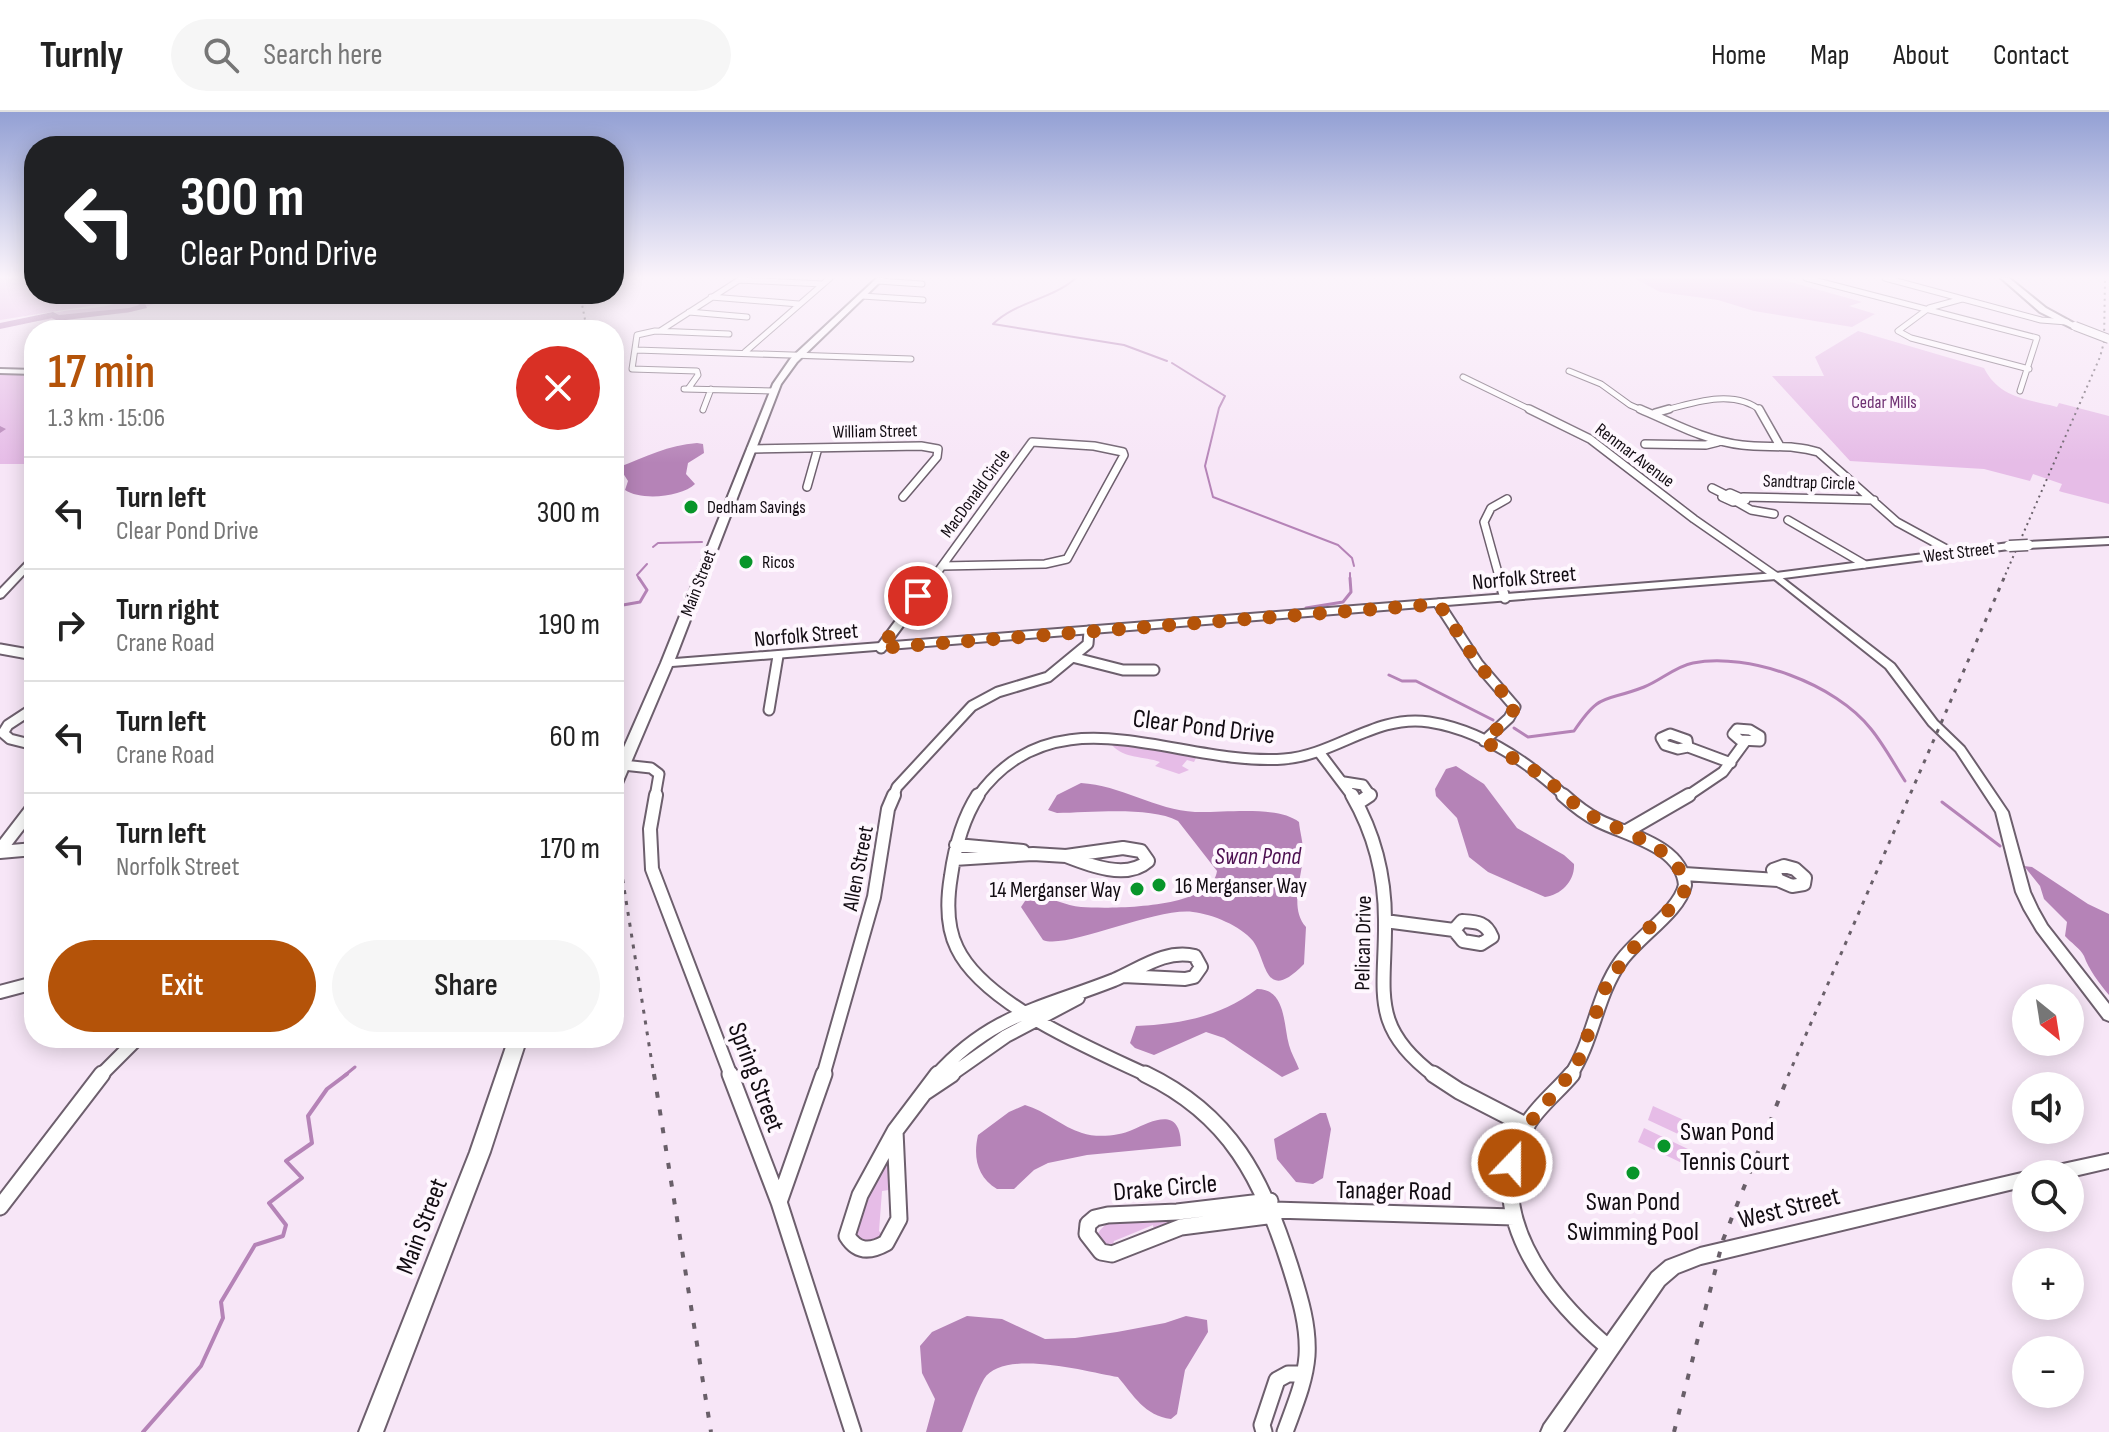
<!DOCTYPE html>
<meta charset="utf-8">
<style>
:root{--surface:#fff;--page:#f6f6f6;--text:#222;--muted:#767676;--line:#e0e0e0;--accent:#b45309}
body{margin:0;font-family:"Sofia Sans Condensed",sans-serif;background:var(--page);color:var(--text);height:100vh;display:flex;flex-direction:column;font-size:30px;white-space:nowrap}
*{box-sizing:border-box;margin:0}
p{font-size:26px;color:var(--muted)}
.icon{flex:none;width:44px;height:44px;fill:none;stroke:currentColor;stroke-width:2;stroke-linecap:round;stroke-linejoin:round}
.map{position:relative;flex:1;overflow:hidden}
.side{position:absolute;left:24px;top:208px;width:600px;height:728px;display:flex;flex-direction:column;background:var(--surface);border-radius:32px;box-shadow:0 4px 20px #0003}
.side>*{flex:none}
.guide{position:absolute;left:24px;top:24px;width:600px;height:168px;border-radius:32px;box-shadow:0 4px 20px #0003;background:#202124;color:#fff;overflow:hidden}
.needle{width:52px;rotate:150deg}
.tools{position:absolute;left:2012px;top:872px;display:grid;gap:16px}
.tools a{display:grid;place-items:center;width:72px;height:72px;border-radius:50%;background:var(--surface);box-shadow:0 4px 20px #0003;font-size:40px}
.pin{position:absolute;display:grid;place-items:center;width:68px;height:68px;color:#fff;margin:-34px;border:4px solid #fff;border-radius:50%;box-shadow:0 2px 8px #0007}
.me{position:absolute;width:88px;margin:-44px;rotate:22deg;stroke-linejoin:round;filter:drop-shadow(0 0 6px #0008)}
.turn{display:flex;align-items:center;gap:28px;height:168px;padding:0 24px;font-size:36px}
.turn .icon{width:104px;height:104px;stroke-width:2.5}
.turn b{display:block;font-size:56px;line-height:68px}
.round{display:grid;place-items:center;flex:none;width:84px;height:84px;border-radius:42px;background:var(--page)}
.overview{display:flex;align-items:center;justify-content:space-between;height:136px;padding:0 24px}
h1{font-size:48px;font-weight:600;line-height:60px;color:var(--accent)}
.action{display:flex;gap:16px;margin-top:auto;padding:16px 24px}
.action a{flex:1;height:92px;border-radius:48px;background:var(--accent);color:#fff;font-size:32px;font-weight:600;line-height:92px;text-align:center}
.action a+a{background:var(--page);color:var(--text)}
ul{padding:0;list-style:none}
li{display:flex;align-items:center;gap:24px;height:112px;padding:0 24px;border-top:2px solid var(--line)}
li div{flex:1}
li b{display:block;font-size:30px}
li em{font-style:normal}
header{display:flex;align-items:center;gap:48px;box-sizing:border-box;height:112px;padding:0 40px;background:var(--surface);border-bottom:2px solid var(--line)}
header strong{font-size:38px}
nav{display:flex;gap:44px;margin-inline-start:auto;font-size:28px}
.search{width:560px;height:72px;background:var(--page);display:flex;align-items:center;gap:20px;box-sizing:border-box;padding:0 28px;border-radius:44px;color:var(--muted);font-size:30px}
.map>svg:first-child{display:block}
.green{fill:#e6bce7}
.water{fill:#b583b7}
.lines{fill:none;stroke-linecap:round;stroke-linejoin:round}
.stream-far2{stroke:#b583b7;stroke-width:2}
.stream-far1{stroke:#b583b7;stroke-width:3}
.stream{stroke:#b583b7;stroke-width:4}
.river{fill:#b583b7;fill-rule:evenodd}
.minor-far4-casing{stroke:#6d5f6d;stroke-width:7}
.minor-far3-casing{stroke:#6d5f6d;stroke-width:10}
.minor-far2-casing{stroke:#6d5f6d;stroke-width:13}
.minor-far1-casing{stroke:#6d5f6d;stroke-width:16}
.minor-casing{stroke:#6d5f6d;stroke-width:19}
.tertiary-casing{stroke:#6d5f6d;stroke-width:4}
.secondary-casing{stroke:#6d5f6d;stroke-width:4}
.minor-far4{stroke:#fff;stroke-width:5}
.minor-far3{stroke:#fff;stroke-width:7}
.minor-far2{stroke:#fff;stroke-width:9}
.minor-far1{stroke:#fff;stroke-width:12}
.minor{stroke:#fff;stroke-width:15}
.tertiary{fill:#fff;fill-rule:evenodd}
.secondary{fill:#fff;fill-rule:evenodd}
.rail-far2{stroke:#695f69;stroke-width:2;stroke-dasharray:2 4;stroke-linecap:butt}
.rail-far1{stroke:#695f69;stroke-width:3;stroke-dasharray:4 7;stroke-linecap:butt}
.rail{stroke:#695f69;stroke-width:4;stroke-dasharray:6 12;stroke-linecap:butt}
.secondary-bridge-far1-casing{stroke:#6d5f6d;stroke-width:10;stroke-linecap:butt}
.secondary-bridge-casing{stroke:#6d5f6d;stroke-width:13;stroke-linecap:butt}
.secondary-bridge-far1{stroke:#fff;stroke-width:8}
.secondary-bridge{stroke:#fff;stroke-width:10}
.route{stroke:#b45309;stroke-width:14;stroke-dasharray:0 25.2}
.poi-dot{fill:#08952a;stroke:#fef7fe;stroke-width:3}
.labels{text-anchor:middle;stroke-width:8;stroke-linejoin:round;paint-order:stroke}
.far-park-label{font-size:18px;fill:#6f3173;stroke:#fef7fe}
.far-street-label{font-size:18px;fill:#120c12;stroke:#fef7fe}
.far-poi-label{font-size:18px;fill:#120c12;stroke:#fef7fe;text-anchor:start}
.street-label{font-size:22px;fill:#120c12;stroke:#fef7fe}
.poi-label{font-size:22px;fill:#120c12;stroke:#fef7fe;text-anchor:start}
.water-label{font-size:24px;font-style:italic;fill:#4d0f51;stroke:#fef7fe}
.near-street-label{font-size:26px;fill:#120c12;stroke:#fef7fe}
.near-poi-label{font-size:26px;fill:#120c12;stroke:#fef7fe;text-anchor:start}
</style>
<header>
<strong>Turnly</strong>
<div class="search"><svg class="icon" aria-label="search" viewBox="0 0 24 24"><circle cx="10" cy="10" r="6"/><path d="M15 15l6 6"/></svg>Search here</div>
<nav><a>Home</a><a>Map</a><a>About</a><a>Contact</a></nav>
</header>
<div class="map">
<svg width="2109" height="1320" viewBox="0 0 2109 1320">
<rect width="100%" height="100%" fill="#f7e6f7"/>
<path class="green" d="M0 166H34V182H184L127 201 36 209C56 193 98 201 121 189L0 208Z
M1634 166H1776L1862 190 1849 194 1875 202 1852 215 1754 199 1718 188 1660 180Z
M1858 219 1984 256C1999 286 2027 287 2057 295L2059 291 2109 304V392L2062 380 2059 379 2062 372 2033 362 2030 369 1984 357 1850 349 1772 264H1824L1815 245Z
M0 259 34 260V352H0Z
M1114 630 1198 642 1194 650 1187 648 1182 654 1189 658 1179 662 1155 654 1160 650C1144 644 1124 647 1112 633Z
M1653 994 1699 1015 1693 1029 1648 1008Z
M1644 1016 1690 1038 1684 1052 1638 1030Z
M887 1050 892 1051 895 1077 882 1079 879 1119 885 1125 882 1131 858 1129 854 1121 868 1084Z
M1168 1106 1172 1113 1155 1123 1153 1113 1114 1129 1111 1140 1096 1127C1103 1099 1145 1107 1168 1106Z"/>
<path class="water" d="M697 331 703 332 704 341 688 351 686 362 695 372C682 385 641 389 625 378L628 369 619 355C646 345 668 333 697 331Z
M1456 654 1484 672 1517 716 1564 743 1574 752C1575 769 1561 783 1545 785L1488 760 1469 745 1457 706 1436 684 1435 677 1446 657Z
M1081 671C1120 673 1156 698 1195 700 1223 701 1278 693 1299 710 1300 721 1304 733 1303 744 1302 765 1289 796 1306 815L1304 852C1264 893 1267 848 1253 829 1241 814 1212 802 1193 800 1156 795 1066 838 1043 828L1021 795 1027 786C1045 781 1063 794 1081 795 1112 797 1212 797 1217 759L1178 709C1149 694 1090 701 1057 701L1048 698 1057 683Z
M2024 754 2032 755 2088 792 2109 802V883C2099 871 2089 858 2084 844 2081 837 2070 830 2065 824L2067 810 2044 787 2040 774Z
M1257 877C1286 877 1283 911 1289 933 1291 941 1296 949 1299 957L1282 965 1224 926 1206 920 1154 943 1135 936 1130 931 1136 914C1181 912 1220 905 1257 877Z
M1025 993C1046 999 1062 1015 1082 1021 1096 1026 1119 1024 1132 1018 1154 1008 1181 994 1181 1034L1087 1043 1048 1051 1034 1058 1014 1077H997C977 1065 973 1045 978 1023L1009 1000Z
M1320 1001H1326L1331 1017 1323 1066 1313 1072 1296 1070 1277 1047 1274 1027Z
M967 1204 1002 1207 1045 1227 1075 1226 1117 1220 1165 1211 1186 1204 1207 1208 1208 1220 1185 1258 1177 1302 1171 1307C1145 1304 1133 1283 1118 1265 1088 1260 1003 1236 984 1267 975 1283 969 1303 962 1320H926L935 1287 922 1261 920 1234 932 1220Z"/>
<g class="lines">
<path class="stream-far2" d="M1076 166C1051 188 1017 189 993 212L1124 233 1167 249
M1172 251 1225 284 1219 296 1205 354 1213 385 1338 433 1352 446 1354 454
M653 435 658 431 702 430
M1350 461V468
M640 468 637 463 647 452"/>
<path class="stream-far1" d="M1306 496 1343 490 1351 480 1350 466
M614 500 623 493 640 490 647 478 639 466
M614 529 618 537 614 539
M1389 563 1402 569H1416L1493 608
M1514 616 1528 625 1574 619C1601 579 1603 591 1644 575 1660 569 1676 554 1693 551 1749 540 1836 572 1871 617 1884 633 1894 652 1905 669
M1942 690 2000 734
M344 964 355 955"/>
<path class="stream" d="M143 1320 201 1254 223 1206 221 1190 255 1133 283 1124 286 1113 269 1091 302 1066 286 1049 312 1031 308 1004 327 977 347 962"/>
<path class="river" d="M164 182 143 187 147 196 130 200 58 209 52 206 0 217V211L53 200 59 203 129 196 139 193 134 187 141 183Z
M0 314 6 317 0 321Z"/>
<g class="minor-far4-casing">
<path id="minor-far4" d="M1806 166 2037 226 2020 279
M1885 166 2041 208 2067 210
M878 169 922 172
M862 184 923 188
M711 185 799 192
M1962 187 1929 196 1898 219 1911 226 2029 257
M689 200 747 205
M660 219 739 168 823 172
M636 238 911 247
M745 240 830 166
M1569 259 1601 272 1630 293 1644 299
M1463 265 1533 299
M684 277 774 279
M688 277 698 263 697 259 632 257 637 223 655 219 729 222
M703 298 711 277
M1662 299C1692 291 1734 276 1761 299"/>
</g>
<g class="minor-far3-casing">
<path id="minor-far3" d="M1529 297 1590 327 1694 407 1776 464
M1640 297C1673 311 1706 329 1742 333 1768 336 1793 332 1818 340L1897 410 1952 440
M1759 297 1780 334
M1655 301 1669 297
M1032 330 1094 334 1123 340 1124 343 1067 447 1045 452 942 454Z
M1645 332 1706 333 1718 330
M751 337 921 334 938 337 937 345 903 385
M807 375 818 336
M1712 376 1724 382
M1730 381 1746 388 1733 390 1722 385Z
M1743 385 1874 388
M1737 390 1751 398 1774 402
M1788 408 1864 452
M932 468 942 454
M1500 468 1484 410 1491 396 1507 387"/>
</g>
<g class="minor-far2-casing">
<path id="minor-far2" d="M1499 466 1505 486
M1439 492 1478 552 1515 595 1509 606 1484 629
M881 536 933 466
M0 537 34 543
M1072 545 1123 558H1154
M34 596 8 613 3 621 10 627 34 633
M769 598 778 544
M1737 617 1750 618 1760 624V629L1740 628 1733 622Z
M1670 622 1687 628 1688 635 1678 637 1665 633 1661 626Z
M1688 635 1731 651
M1319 640 1353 685
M623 653 651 656 659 662 655 685
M1344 670 1363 673 1370 683 1367 685
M893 685 897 675 972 594 998 580 1048 565 1088 532 1089 519
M977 685C1056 575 1178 655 1284 647 1336 643 1375 602 1429 610 1481 618 1528 650 1566 685
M1686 685 1723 660 1745 630"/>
</g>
<g class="minor-far1-casing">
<path id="minor-far1" d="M656 683 650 717 652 757 731 964
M978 683C962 708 955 735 951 764 947 788 946 814 957 836 984 893 1094 938 1149 964
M1352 683C1374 721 1385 764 1385 808 1386 880 1368 914 1435 964
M1563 683C1574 693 1585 702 1599 709 1627 723 1682 734 1685 773 1680 799 1639 824 1621 849 1596 884 1594 928 1570 964
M1358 691 1370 683
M1625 720 1689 683
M956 733 1023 739
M1123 736 1141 739 1148 749C1127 768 1089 753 1066 744Z
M0 738 34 694
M0 740 34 737
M954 747 1033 742 1066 744
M1784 754 1795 757 1805 766 1804 772 1792 774 1778 768 1773 758Z
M1684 762 1778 768
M1385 809 1454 818
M1462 809C1477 810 1486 810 1492 825L1481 832 1463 829 1454 818Z
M0 880 34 871
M100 964 138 926
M823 964 874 785 888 697 894 683
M936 964C990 903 1043 896 1114 868 1140 857 1165 837 1195 844L1201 855 1194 865 1185 867 1123 864
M949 964 1006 924 1078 886"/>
</g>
<g class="minor-casing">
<path id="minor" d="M730 962 779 1090 853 1320
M1145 962C1231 1003 1262 1067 1290 1154 1299 1183 1309 1213 1307 1244 1305 1270 1294 1295 1285 1320
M1433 962 1459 979 1527 1014
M1572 962C1558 979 1538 994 1527 1013 1478 1097 1546 1183 1609 1236
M925 980 952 962
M895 1019 899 1107 886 1131C870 1140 857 1140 847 1124L860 1083Z
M895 1019 938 962
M1270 1089 1177 1100 1108 1103 1095 1106 1088 1112 1087 1122 1101 1140 1112 1142 1181 1115 1275 1103
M779 1090 824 962
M0 1095 102 962
M1273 1098 1514 1105
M1264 1320 1262 1313 1277 1268 1288 1262H1304"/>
</g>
<g class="tertiary-casing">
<path id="tertiary" d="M0 257 34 258V262L0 261Z
M34 444V452L3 485 0 486V477L31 445Z
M1776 461 1894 552 1937 609 1964 635 2008 700 2030 780 2038 797 2047 813 2109 892V909L2104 907 2037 819 2024 797 2016 780 1996 700 1956 639 1929 613 1886 556 1773 466 1771 464Z
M2109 1042V1056L2070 1065V1062H2040L2043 1057 2049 1055Z
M2026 1060 2032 1062H2026V1074L1701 1152 1678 1161 1664 1173 1563 1320H1541L1544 1313 1652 1161 1666 1149 1700 1136Z"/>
</g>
<g class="secondary-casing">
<path id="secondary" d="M877 166H884L797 250 781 272 675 547 1776 461 2009 431 2014 434 2009 437 1776 467 672 554 621 674 614 678V658L661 551 773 272 791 246Z
M2001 166H2009L2046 196 2079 214 2072 216 2040 200Z
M2109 426V432L2028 436 2023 433 2028 430Z
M509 926H527L490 1040 383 1320H359L470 1040Z"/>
</g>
<use href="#minor-far4" class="minor-far4"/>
<use href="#minor-far3" class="minor-far3"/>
<use href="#minor-far2" class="minor-far2"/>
<use href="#minor-far1" class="minor-far1"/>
<use href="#minor" class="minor"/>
<use href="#tertiary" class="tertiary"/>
<use href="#secondary" class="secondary"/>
<path class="rail-far2" d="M580 182 587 218
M2003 468 2100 245 2104 230 2105 166"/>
<path class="rail-far1" d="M614 713 654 964
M1788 964 2004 466"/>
<path class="rail" d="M654 962 711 1320
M1674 1320 1723 1128 1789 962"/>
<g class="secondary-bridge-far1-casing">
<path id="secondary-bridge-far1" d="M2075 214 2109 227"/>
</g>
<g class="secondary-bridge-casing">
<path id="secondary-bridge" d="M2009 434 2028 433"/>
</g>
<use href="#secondary-bridge-far1" class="secondary-bridge-far1"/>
<use href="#secondary-bridge" class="secondary-bridge"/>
</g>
<linearGradient id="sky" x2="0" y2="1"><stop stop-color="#93a0d4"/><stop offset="0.47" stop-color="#fbf4fb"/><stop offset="1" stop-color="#fbf4fb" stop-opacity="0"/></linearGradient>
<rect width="2109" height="351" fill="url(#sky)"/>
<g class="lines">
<path class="route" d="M918 484 881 536 1439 492 1478 552 1515 595 1509 606 1484 629 1543 664 1585 701 1656 734 1684 762V780L1680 788 1649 816 1608 869 1576 955 1527 1014 1512 1051"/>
</g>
<g class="poi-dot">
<circle cx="691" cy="395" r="8"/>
<circle cx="746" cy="450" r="8"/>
<circle cx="1159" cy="773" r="8"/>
<circle cx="1137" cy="777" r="8"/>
<circle cx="1664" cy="1034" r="8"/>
<circle cx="1633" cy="1061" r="8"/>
</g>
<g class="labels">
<g class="far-park-label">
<text x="1884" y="296">Cedar Mills</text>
</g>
<g class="far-street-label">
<text transform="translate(875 319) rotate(-1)" y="6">William Street</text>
<text transform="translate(1635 343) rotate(37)" y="6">Renmar Avenue</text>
<text transform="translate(1809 370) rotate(2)" y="6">Sandtrap Circle</text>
<text transform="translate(975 381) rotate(-54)" y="6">MacDonald Circle</text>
<text transform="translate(1959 440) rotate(-7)" y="6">West Street</text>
<text transform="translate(698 471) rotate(-69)" y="6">Main Street</text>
</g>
<g class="far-poi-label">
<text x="707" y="401">Dedham Savings</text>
<text x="762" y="456">Ricos</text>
</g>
<g class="street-label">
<text transform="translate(1524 465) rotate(-5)" y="8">Norfolk Street</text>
<text transform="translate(806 522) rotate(-5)" y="8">Norfolk Street</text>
<text transform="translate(857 756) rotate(-79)" y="8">Allen Street</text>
<text transform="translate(1362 831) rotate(-89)" y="8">Pelican Drive</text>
</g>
<g class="poi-label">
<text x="1175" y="781">16 Merganser Way</text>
<text x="1121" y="785" text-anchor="end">14 Merganser Way</text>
</g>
<g class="water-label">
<text x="1258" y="752">Swan Pond</text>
</g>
<g class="near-street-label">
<text transform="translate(1204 614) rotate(7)" y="9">Clear Pond Drive</text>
<text transform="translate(757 965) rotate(69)" y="9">Spring Street</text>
<text transform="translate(1165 1075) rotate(-5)" y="9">Drake Circle</text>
<text transform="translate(1394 1078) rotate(1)" y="9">Tanager Road</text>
<text transform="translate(1789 1095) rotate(-14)" y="9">West Street</text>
<text transform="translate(421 1114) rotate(-69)" y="9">Main Street</text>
</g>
<g class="near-poi-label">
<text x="1680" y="1028">Swan Pond<tspan x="1680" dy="30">Tennis Court</tspan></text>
<text x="1633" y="1098" text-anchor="middle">Swan Pond<tspan x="1633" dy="30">Swimming Pool</tspan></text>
</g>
</g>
</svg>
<div class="tools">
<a><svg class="needle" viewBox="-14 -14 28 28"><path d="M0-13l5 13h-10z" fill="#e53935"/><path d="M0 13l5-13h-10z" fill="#767676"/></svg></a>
<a><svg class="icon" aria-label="sound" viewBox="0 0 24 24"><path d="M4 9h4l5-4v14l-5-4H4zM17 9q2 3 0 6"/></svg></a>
<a><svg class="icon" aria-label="search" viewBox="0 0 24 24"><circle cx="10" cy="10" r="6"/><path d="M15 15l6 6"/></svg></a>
<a>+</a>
<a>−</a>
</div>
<div class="pin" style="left:918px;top:484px;background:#d93025"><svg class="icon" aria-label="arrive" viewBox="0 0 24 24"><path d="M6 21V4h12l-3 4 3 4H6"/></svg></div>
<svg class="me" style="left:1512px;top:1051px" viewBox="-20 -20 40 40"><circle r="17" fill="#b45309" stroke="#fff" stroke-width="3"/><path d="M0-11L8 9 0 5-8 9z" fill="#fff"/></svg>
<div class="guide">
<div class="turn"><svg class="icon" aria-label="left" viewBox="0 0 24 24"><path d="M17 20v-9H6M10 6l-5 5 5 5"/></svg><div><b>300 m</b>Clear Pond Drive</div></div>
</div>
<section class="side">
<div class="overview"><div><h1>17 min</h1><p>1.3 km · 15:06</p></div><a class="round" style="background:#d93025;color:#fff"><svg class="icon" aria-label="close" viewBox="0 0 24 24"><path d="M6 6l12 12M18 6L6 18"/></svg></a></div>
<ul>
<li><svg class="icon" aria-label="left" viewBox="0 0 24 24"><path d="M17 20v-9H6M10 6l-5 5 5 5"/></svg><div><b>Turn left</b><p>Clear Pond Drive</p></div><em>300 m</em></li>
<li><svg class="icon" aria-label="right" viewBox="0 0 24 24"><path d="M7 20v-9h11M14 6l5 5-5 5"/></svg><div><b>Turn right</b><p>Crane Road</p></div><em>190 m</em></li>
<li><svg class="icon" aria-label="left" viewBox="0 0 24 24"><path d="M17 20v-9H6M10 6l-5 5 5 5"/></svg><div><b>Turn left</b><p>Crane Road</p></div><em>60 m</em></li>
<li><svg class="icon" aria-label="left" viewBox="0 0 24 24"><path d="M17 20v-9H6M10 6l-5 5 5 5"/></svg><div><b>Turn left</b><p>Norfolk Street</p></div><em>170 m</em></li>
</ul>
<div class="action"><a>Exit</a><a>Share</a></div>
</section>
</div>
